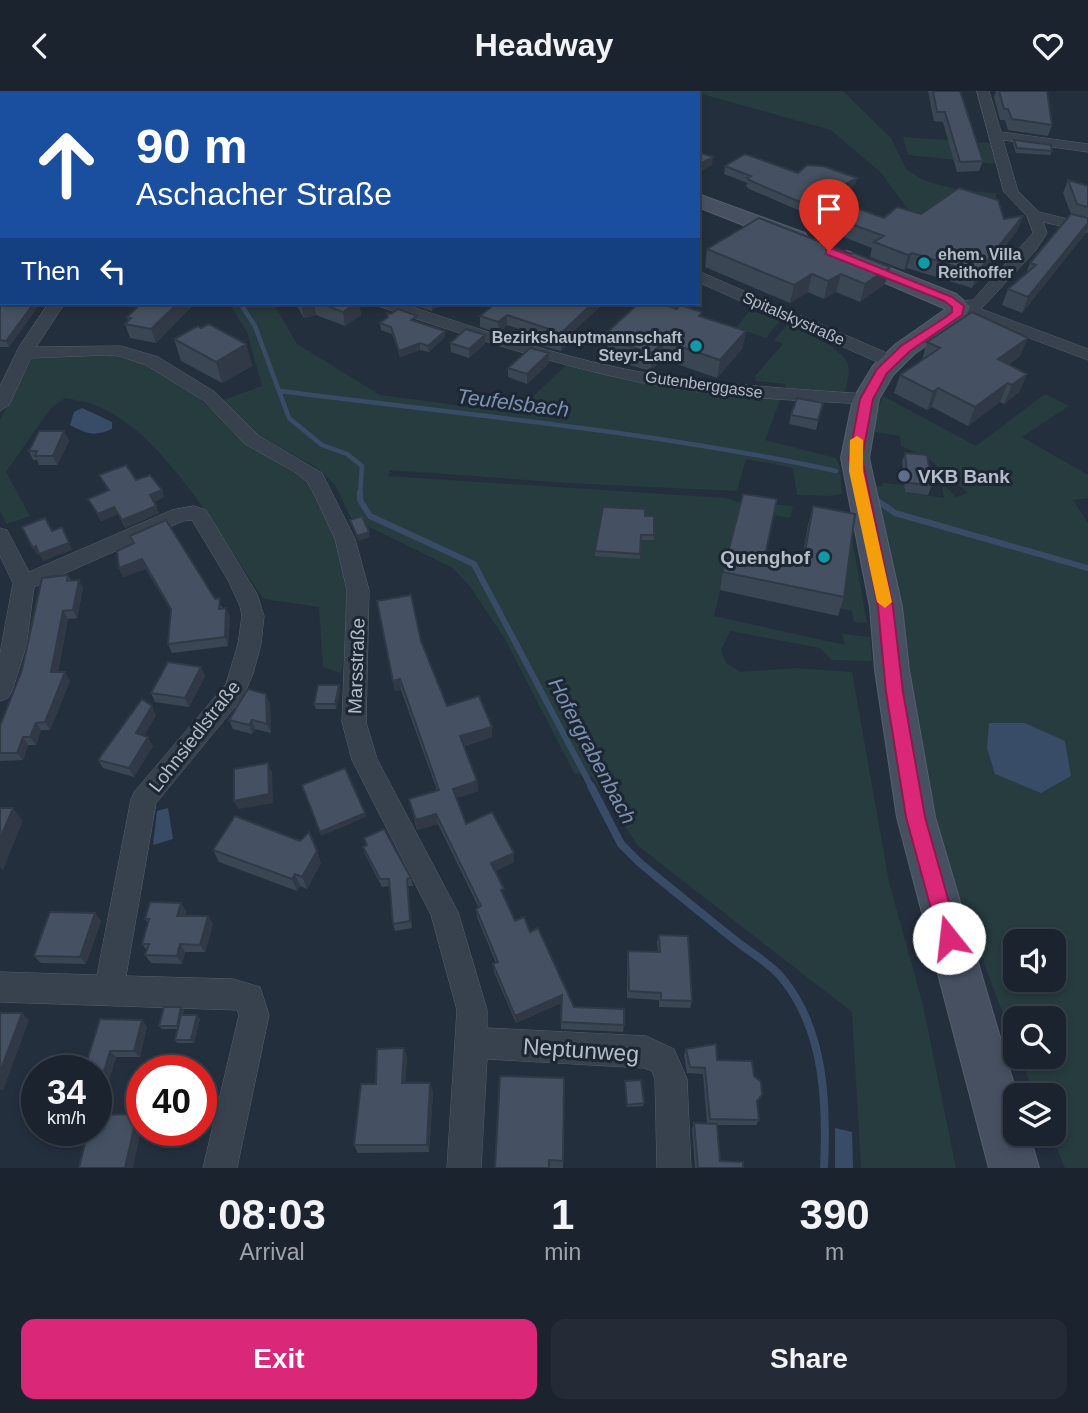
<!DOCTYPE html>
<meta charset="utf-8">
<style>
:root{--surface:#1b232e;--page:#242b36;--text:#f1f3f6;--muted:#a0a4aa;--line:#39404a;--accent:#db2777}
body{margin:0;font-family:Helvetica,sans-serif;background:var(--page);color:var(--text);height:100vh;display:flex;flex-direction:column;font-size:26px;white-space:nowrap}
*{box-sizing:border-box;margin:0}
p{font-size:23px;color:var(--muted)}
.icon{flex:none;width:38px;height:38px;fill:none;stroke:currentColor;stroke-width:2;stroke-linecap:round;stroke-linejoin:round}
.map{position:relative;height:1077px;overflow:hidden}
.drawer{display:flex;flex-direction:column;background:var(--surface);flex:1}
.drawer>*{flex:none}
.hud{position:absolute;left:0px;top:0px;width:700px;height:214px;box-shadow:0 4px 10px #0003,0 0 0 2px var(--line);background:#1a4fa0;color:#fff;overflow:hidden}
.buttons{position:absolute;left:1003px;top:838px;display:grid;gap:14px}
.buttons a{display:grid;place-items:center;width:63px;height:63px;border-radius:14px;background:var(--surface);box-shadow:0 4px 10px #0003,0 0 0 2px var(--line);font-size:35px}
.speed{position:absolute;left:21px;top:964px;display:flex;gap:14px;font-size:35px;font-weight:700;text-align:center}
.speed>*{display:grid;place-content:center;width:91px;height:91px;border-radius:50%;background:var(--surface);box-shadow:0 4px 10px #0003,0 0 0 2px var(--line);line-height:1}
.speed small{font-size:18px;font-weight:400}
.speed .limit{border:10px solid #d22;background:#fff;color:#111}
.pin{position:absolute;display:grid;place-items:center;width:60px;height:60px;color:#fff;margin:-72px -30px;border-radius:50% 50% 50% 0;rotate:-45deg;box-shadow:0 0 7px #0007}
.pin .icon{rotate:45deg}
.me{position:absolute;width:77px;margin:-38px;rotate:344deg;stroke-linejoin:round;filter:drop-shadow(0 0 5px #0008)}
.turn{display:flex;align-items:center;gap:24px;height:147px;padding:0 21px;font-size:32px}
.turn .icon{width:91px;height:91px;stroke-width:2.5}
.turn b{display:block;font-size:49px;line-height:60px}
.then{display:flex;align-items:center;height:66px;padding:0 21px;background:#0003;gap:14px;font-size:26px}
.eta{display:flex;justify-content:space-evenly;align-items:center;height:119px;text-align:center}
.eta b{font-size:42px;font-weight:700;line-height:49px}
.action{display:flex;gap:14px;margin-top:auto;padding:14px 21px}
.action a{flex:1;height:80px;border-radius:14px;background:var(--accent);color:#fff;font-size:28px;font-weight:700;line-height:80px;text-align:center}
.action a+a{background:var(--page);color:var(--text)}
header{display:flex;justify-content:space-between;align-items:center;height:91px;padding:0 21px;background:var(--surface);font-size:32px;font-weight:700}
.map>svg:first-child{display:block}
.green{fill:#263c3f;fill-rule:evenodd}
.water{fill:#394c67}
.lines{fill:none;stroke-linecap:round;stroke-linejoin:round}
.stream-far2{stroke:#394c67;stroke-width:4.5}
.stream-far1{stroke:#394c67;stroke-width:6}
.stream{stroke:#394c67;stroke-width:8}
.street-casing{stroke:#565f6c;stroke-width:1}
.secondary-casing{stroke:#565f6c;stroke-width:2}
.street{fill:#38414e;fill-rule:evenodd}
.secondary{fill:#465061;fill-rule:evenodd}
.wall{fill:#3b4654}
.shaded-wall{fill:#303945}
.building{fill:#455162;stroke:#303945;stroke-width:2}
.route{fill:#db2777;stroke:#8e194d;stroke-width:2}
.slow{fill:#f59e0b}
.culture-dot{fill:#0f9aa8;stroke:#1d2633;stroke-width:2.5}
.service-dot{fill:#5c6f8a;stroke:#1d2633;stroke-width:2.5}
.labels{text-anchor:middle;stroke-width:6;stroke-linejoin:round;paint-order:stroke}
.far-poi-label{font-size:16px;font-weight:bold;fill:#b4bcc9;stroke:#1d2633;text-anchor:start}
.far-street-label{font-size:16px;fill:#b4bcc9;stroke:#1d2633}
.poi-label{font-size:19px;font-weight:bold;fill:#b4bcc9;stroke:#1d2633;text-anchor:start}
.street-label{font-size:19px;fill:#b4bcc9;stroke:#1d2633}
.water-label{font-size:21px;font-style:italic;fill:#7c92b1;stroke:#1d2633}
.near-street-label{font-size:23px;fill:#b4bcc9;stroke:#1d2633}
</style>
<header><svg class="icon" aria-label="back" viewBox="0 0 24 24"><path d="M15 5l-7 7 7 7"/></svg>Headway<svg class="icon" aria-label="heart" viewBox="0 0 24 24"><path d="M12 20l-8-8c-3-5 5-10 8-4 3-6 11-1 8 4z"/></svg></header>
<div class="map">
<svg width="1088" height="1077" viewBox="0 0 1088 1077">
<rect width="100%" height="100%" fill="#242f3e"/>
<path class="green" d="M682 0H843L891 47 906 78 923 89 958 99 996 102V113L917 130 881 82 831 39 698 2Z
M903 46 990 52 996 73 908 64Z
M229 212H273L297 253 380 304 516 322 567 273 781 307 765 349 836 367 840 376 842 403 832 405 797 404 793 377 746 368 737 400 567 392 390 379 388 385 724 407 739 411 793 415 790 427 739 418 714 525 845 554 842 543 870 546 872 570 831 569 820 557 730 540 721 559 726 572 740 581 796 577 852 581 889 791 923 914 956 1077H861L852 921 638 755 592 686 574 682 505 548 469 494 453 477 351 427 335 394 317 377 253 341 223 309 262 295 247 241Z
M750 219 780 230 766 247 736 237Z
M787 234C803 241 849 258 849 279 849 286 846 294 845 301L786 300 785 293 756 290 755 285 783 253 774 249Z
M110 264C166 272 205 311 243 349 260 365 283 370 300 386 324 409 354 474 352 507 351 532 345 557 341 582L323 576 319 516 264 508C221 448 164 338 92 313 83 310 74 309 65 307L50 318 6 381 30 425 7 433 0 421V329L33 266Z
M1045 303 1069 315 1022 346 1088 384V407L1073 409 1088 432V1077H1065L1051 1043H1054V1004H1035L1020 966H1054V928H1015V955L949 778 923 675 902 522 871 395H883L882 392 904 394 905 401 944 407 942 396H946L956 406 968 402 928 367 901 355 900 345 871 340 883 305 976 355ZM1015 850H1054V889H1015Z
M851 442 867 532 854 531 852 520 839 517Z"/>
<path class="water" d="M82 317 112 331V338C94 346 87 343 70 334L74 321Z
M989 632H1025L1065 650 1071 685 1041 702 995 683 987 657Z
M168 717 173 748 153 754 157 720Z
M835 1037 852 1041 853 1077H835Z"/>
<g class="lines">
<path class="stream-far2" d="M240 212 255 235 289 327 322 354 347 363 362 375 360 403
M280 300C466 324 653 340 836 380"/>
<path class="stream-far1" d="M360 401V409L370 425 474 473 592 697
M872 406 895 422 1088 477"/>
<path class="stream" d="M591 695 621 753 640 772C673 799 707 827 740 853 754 864 771 873 782 887 825 939 827 1013 824 1077"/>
<g class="street-casing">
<path id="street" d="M977 0H989L1001 41 1088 53V61L1003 49 1018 100 1039 121 1088 133V141L1043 131 1047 142 1036 159 981 218 1088 258V269L954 219 950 215 958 210 973 209 1033 142 1027 125 1004 101Z
M0 80H2V88H0Z
M2 180V190L0 191V181Z
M698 180 896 266 899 270 896 274H884L698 191Z
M49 212H65L36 256 121 255 158 266 215 301 259 345 322 382 355 448 369 499 366 631 377 668 458 821 487 919V937L646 945 674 958 687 988 691 1077H657L655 988 652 980 644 977 487 968 481 1077H447L457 919 431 824 352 669 342 631 347 499 335 448 315 405 307 391 295 381 245 353 203 309 146 274 119 265 106 264 31 267 9 314 0 320V295L19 256Z
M376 212H400C483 239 566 269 652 283 723 294 795 298 866 303L875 308 866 313C794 309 720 307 649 293 556 275 468 245 378 215Z
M194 415 206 419 257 503 264 525 261 553 253 583 243 606 156 712 126 885 233 888 260 896 269 924 237 1077H203L239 924 237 919 0 911V881L97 884 131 708 135 700 226 593 238 553 242 525 240 515 228 489 192 429 183 430 34 496 26 556 12 600 8 607 0 610V563L13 492 0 465V437L7 439 29 481 172 419Z"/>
</g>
<g class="secondary-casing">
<path id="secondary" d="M698 103 805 142 808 147 805 152H789L698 116Z
M0 135H2V147H0Z
M847 160 956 203 970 215 966 227 914 263 893 284 879 308 869 367 902 516 909 579 935 726 1017 1004H1015V1043H1029L1039 1077H989L897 726 875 579 870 516 841 367 853 308 873 275 896 253 946 218 839 172 836 167 839 162Z"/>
</g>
<use href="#street" class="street"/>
<use href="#secondary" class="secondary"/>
</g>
<path class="wall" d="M203 0H532V2H199Z
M928 0H960L983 70 979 80 957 81 943 31 934 30Z
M996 0H1047L1052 34 1048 45 1008 39 1005 29H1000L994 6Z
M1014 49 1052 60 1050 64 1016 62 1013 53Z
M725 75 798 82 857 87 855 94 805 122 749 98 746 95 747 92 724 83Z
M1068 89 1088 95V135L1085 143 1022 222 1002 214 1008 198 1026 183 1030 172 1071 123 1063 102Z
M921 123 1004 128 1023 125 1017 140 972 197 907 177 904 179 870 166 872 157 836 143 840 129 884 127Z
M707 158 851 163 885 193 860 211 836 201 824 208 808 201 790 212 705 176Z
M0 210 37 217 9 256H0Z
M142 212H194V213L156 252 130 247 125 233 128 230 127 226Z
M295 212H359L361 224 345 235 316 224 304 227Z
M413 212H442L432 220 413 214Z
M496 212H604L567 246V254L561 260 542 255V246L507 234 499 242 480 236V225Z
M387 222 445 240V246L429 261 420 259 400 266 392 243 381 239 380 232 388 226Z
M702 226 746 240 742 258 717 287 662 268 650 280 600 265 601 247Z
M201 237 246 253 252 275 222 292 181 270 174 248Z
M927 251 1020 265 1008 274 1027 283 1019 301 1004 313 1000 311 968 335 932 316 927 319 894 302 900 284 922 269Z
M450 252 485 253 469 267 451 261Z
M549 272 527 293 508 286V277Z
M823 312 816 339 789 333 791 324Z
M64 340 69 350 57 374H39L37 369H33L29 360Z
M905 362 932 394 928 404 905 401 902 371Z
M99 384 136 389 162 399 164 406 154 411 159 422 125 437 118 423 101 430 88 408 108 400Z
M813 415 844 506 838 525 720 499 723 481 765 465 801 472 808 434Z
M645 425 654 444V449H641L640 468 595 465V460Z
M130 445 215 508 223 517H226L230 526 228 555 172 562 168 553 171 520 146 478 123 486 119 477 134 453Z
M68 484 71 490 83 497 77 527 68 528 58 581 70 590 50 639H41L36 654H28L23 669 0 670V635Z
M377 510 421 550 447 615 492 646 464 655 477 690 478 700 456 707 466 733 514 771 495 780 504 807 515 830 530 841 574 916 624 934 623 941 561 938V912L516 932 494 881 493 873 496 872 477 826 476 818 479 817 438 733 417 739 409 708 437 699 401 599 395 600Z
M201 576 205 585 189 616 155 611 151 602Z
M339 594 340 598 336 618H316L314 613Z
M270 612 271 642 255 638 252 643 233 638 229 629Z
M156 624 144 645 153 655 134 686 103 677 98 669Z
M364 747 411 787 413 795H408L412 837 395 840 393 833 389 795 382 796 365 763 363 756 366 754Z
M300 750 321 772 307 798 300 795 297 800 219 771 213 759Z
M186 819 185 825H208L213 833 205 861H185L182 873 151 872 145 864 147 860 142 853 148 832 145 828Z
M101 830 86 873 41 872 34 865Z
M659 844 692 910 690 917 659 916V909L627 907V867L628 860 658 861 657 851Z
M181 916 184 920 183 924 200 928 194 952H177L175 949 177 938H162L159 935Z
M100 928 147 935 140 966H116L108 992H96Z
M404 957 407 966 405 992 433 1001 429 1061 358 1062 354 1054 376 993Z
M686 958 754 985 762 1004 757 1012 759 1029 756 1034H717L720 1070 743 1077H695L692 1038 694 1032 707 1033 703 983 687 982 684 964Z
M500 985 563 1070V1077H495Z
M625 990 644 1012 643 1015 627 1016Z"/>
<path class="shaded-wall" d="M521 0H532V2H517Z
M713 66 712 74 698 82V74Z
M857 87 855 94 805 122 807 114Z
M0 108H2V118H0Z
M1023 125 1017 140 972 197 977 182Z
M1088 132V135L1085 143 1022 222 1028 206Z
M912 162 907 177 904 179 908 164Z
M890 176 885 193 860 211 865 193Z
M812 183 808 201 790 212 794 194Z
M841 183 836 201 824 208 828 190Z
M34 212 37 217 9 256 6 250Z
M178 212H194V213L156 252 151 238Z
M305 212H314L316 224 304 227 301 213Z
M356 212H359L361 224 345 235 343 221Z
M432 212H442L432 220Z
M593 212H604L567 246V254L561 260V242Z
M507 224V234L499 242 498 231Z
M445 240V246L429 261 428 255Z
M746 240 742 258 717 287 720 269Z
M485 244V253L469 267V258Z
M1028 247 1020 265 990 287 998 268Z
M664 250 662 268 650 280 652 262Z
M420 252V259L400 266 399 260Z
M246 253 252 275 222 292 216 271Z
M549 262V272L527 293V283Z
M1027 283 1019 301 1004 313 1012 294Z
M1008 292 1000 311 968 335 975 316Z
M938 297 932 316 927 319 933 301Z
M64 340 69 350 57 374 53 365Z
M162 399 164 406 153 411 150 404Z
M156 415 159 422 125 437 122 429Z
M114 416 118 423 101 430 98 423Z
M62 436 72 459 43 470 39 463 37 464 33 457Z
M369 441 370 446 358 450 357 445Z
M142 468 146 478 123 486 119 477Z
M79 489 83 497 77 527 73 519Z
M226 517 230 526 228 555 225 546Z
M63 520 68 528 56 590 51 581Z
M201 576 205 585 189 616 185 607Z
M65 581 70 590 50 639 45 631Z
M400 588 401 599 395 600 393 590Z
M339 594 340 598 336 618 335 613Z
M266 603 270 612 271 642 267 633Z
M152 615 156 624 141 651 136 642Z
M252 629 255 638 252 643 249 634Z
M36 632 41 639 36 654 30 646Z
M492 636V646L461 655 460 645Z
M23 646 28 654 23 669 17 662Z
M148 646 153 655 134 686 129 677Z
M268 672 272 681 273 712 238 718 234 710Z
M477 690 478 700 454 708 453 698Z
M13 717 23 730 3 779 0 776V748Z
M365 722 366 726 321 745 320 741Z
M436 723 438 733 417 739 416 729Z
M317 760 321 772 307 798 302 786Z
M514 762V771L492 781 491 772Z
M295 783 300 795 297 800 292 788Z
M407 788 408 795 412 837 410 830Z
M181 812 186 819 182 832 177 825Z
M95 822 101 830 86 873 80 866Z
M208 825 213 833 205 861 200 854Z
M180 853 185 861 182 873 177 865Z
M562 904 561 912 516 932 515 925Z
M181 916 184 920 180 938 177 935Z
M22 922 29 929 3 1000 0 998V981Z
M197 924 200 928 194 952 191 949Z
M142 929 147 935 140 966 134 960Z
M404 957 407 966 405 1001 402 992Z
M110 960 116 966 108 992 102 987Z
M430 992 433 1001 429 1061 427 1054Z
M137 1023 142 1027V1035L133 1077H125Z"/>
<path class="building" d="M203 0H460L461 2H199Z
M473 0H521L517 2H477Z
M543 0H553L558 2H539Z
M933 0H960L983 70 960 71 945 21H937Z
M999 0H1047L1052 34 1012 28 1008 18H1004Z
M1014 49 1051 54 1052 60 1017 57Z
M698 61 713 66 698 74Z
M745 63 798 82 807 74 823 75 857 87 807 114 751 90 747 87 751 85 725 75Z
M2 88V108H0V89Z
M1068 89 1088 95V116L1077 113Z
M959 97 998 109 1004 128 1023 125 977 182 912 162 908 164 874 151 884 145 840 129 857 117 884 127 897 116 921 123Z
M1071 123 1088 127V132L1028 206 1008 198 1036 174 1030 172Z
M759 127 851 163 854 162 890 176 865 193 841 183 828 190 812 183 794 194 707 158Z
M0 210H2V212H34L6 250 0 249Z
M142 212H178L151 238 125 233 131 227 127 226Z
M319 212H356L343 221Z
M496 212H593L561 242 567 243 561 249 542 244 549 238 507 224 498 231 480 225Z
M639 212H659L677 218 680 214 702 221 699 225 746 240 720 269 664 250 652 262 601 247Z
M398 218 417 225 411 229 445 240 428 255 420 252 399 260 391 236 380 232 388 226 387 222 391 223Z
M972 221 1028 247 998 268 1027 283 1012 294 1008 292 975 316 938 297 933 301 900 284 940 257 927 251Z
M209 233 246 253 216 271 174 248 198 235 201 237Z
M466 238 485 244 469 258 450 252Z
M530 257 549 262 527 283 508 277Z
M797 307 823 312 818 329 791 324Z
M39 340H64L53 365H35L37 360H29Z
M905 362 927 364 932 394 908 392Z
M126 374 136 389 150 384 162 399 150 404 156 415 122 429 114 416 98 423 88 408 109 399 99 384Z
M743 403 777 408 765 465 803 472 813 415 855 423 844 506 723 481Z
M603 416 645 418V425H654V444H641L640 463 595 460Z
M362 425 369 441 357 445 350 429Z
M45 427 52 440 62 436 69 452 39 463 36 455 33 457 22 436Z
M166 429 215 508 220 507 219 518 226 517 225 546 168 553 171 518 142 468 119 477 117 460 134 452 130 445Z
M68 484 67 490 79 489 73 519 63 520 51 581H65L45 631 36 632 30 646H23L17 662H0V635L22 579 42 487Z
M411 504 421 550 447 615 479 605 492 636 460 645 477 690 453 698 466 733 492 721 514 762 491 772 504 798 501 799 515 830 524 826 530 841 538 837 574 916 624 918V934L561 931 562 904 515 925 493 873 498 871 476 818 481 815 436 723 416 729 409 708 439 699 400 588 393 590 377 510Z
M168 571 201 576 185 607 151 602Z
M318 594H339L335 613H314Z
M248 598 266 603 267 633 252 629 249 634 229 629Z
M142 608 152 615 136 642 148 646 129 677 98 669Z
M268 672 269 703 234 710V678Z
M345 677 365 722 320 741 302 694Z
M0 717H13L0 748Z
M235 725 300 750 309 741 317 760 302 786 295 783 292 788 213 759Z
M384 738 411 787 407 788 410 830 393 833 389 788H380L363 756 367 754 364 747Z
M150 811 181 812 177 825H208L200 854 180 853 177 865 145 864 149 853H142L149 828H145Z
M50 821 95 822 80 866 34 865Z
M659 844 688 845 692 910 661 909V902L629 900 628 860 660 861Z
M164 916H181L177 935H159Z
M0 922H22L0 981Z
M181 924H197L191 949H175Z
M100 928 142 929 134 960H110L102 987H96V980H84Z
M716 953 717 969 752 970 754 985 761 991 762 1004 757 1010 759 1029 710 1028 705 977 690 976 686 958Z
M404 957 402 992H430L427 1054H354L361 993H376L377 958Z
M500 985 564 987 563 1070 549 1069V1077H495Z
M641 989 644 1012 627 1014 625 990Z
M137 1023 125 1077H79L88 1040H96V1024Z
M694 1032 717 1033 720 1070 743 1071V1077H698Z"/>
<path class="route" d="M826 158H833L952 206 964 215 962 224 910 260 887 282 873 308 862 367 893 516 903 601 925 726 959 847 956 854 949 857 942 854 939 847 906 726 886 601 878 516 849 367 860 308 877 278 901 255 946 226 952 221V216L944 210 826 163Z"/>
<path class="slow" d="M857 345 863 349V380L892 511 885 517 877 511 849 380 850 349Z"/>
<g class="culture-dot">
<circle cx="924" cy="172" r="7"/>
<circle cx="696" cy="255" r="7"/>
<circle cx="824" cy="466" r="7"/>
</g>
<circle class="service-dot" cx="904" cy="385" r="7"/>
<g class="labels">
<g class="far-poi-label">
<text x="938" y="169">ehem. Villa<tspan x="938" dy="18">Reithoffer</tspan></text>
<text x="682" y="252" text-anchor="end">Bezirkshauptmannschaft<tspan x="682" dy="18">Steyr-Land</tspan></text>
</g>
<g class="far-street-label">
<text transform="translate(794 227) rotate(24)" y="6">Spitalskystraße</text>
<text transform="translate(704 293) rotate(8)" y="6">Gutenberggasse</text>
</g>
<g class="poi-label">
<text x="918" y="392">VKB Bank</text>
<text x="810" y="473" text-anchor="end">Quenghof</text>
</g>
<g class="street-label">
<text transform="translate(356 575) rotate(-88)" y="7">Marsstraße</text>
<text transform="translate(194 645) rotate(-52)" y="7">Lohnsiedlstraße</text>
</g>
<g class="water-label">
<text transform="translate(513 312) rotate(7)" y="7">Teufelsbach</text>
<text transform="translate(592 660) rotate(62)" y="7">Hofergrabenbach</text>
</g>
<g class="near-street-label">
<text transform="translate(581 959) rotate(4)" y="8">Neptunweg</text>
</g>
</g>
</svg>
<div class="buttons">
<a><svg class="icon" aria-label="sound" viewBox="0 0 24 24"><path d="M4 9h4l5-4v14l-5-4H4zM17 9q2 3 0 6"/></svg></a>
<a><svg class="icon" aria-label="search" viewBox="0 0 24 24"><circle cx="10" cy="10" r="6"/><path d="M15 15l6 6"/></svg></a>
<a><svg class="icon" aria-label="layers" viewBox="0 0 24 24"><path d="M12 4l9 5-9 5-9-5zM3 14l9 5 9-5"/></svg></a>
</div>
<div class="speed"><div>34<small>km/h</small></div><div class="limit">40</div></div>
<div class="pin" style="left:829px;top:160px;background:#d93025"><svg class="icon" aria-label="arrive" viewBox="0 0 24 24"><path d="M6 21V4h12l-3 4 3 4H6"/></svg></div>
<svg class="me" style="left:949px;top:847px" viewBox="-20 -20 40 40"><circle r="19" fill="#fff"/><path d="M0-13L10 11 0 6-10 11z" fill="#db2777"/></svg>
<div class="hud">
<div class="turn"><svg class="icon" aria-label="ahead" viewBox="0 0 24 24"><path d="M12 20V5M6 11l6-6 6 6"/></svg><div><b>90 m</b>Aschacher Straße</div></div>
<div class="then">Then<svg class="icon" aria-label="left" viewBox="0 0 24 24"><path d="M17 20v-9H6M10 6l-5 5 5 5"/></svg></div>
</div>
</div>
<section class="drawer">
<div class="eta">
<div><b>08:03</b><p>Arrival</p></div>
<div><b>1</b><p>min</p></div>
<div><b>390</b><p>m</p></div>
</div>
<div class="action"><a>Exit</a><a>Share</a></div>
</section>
